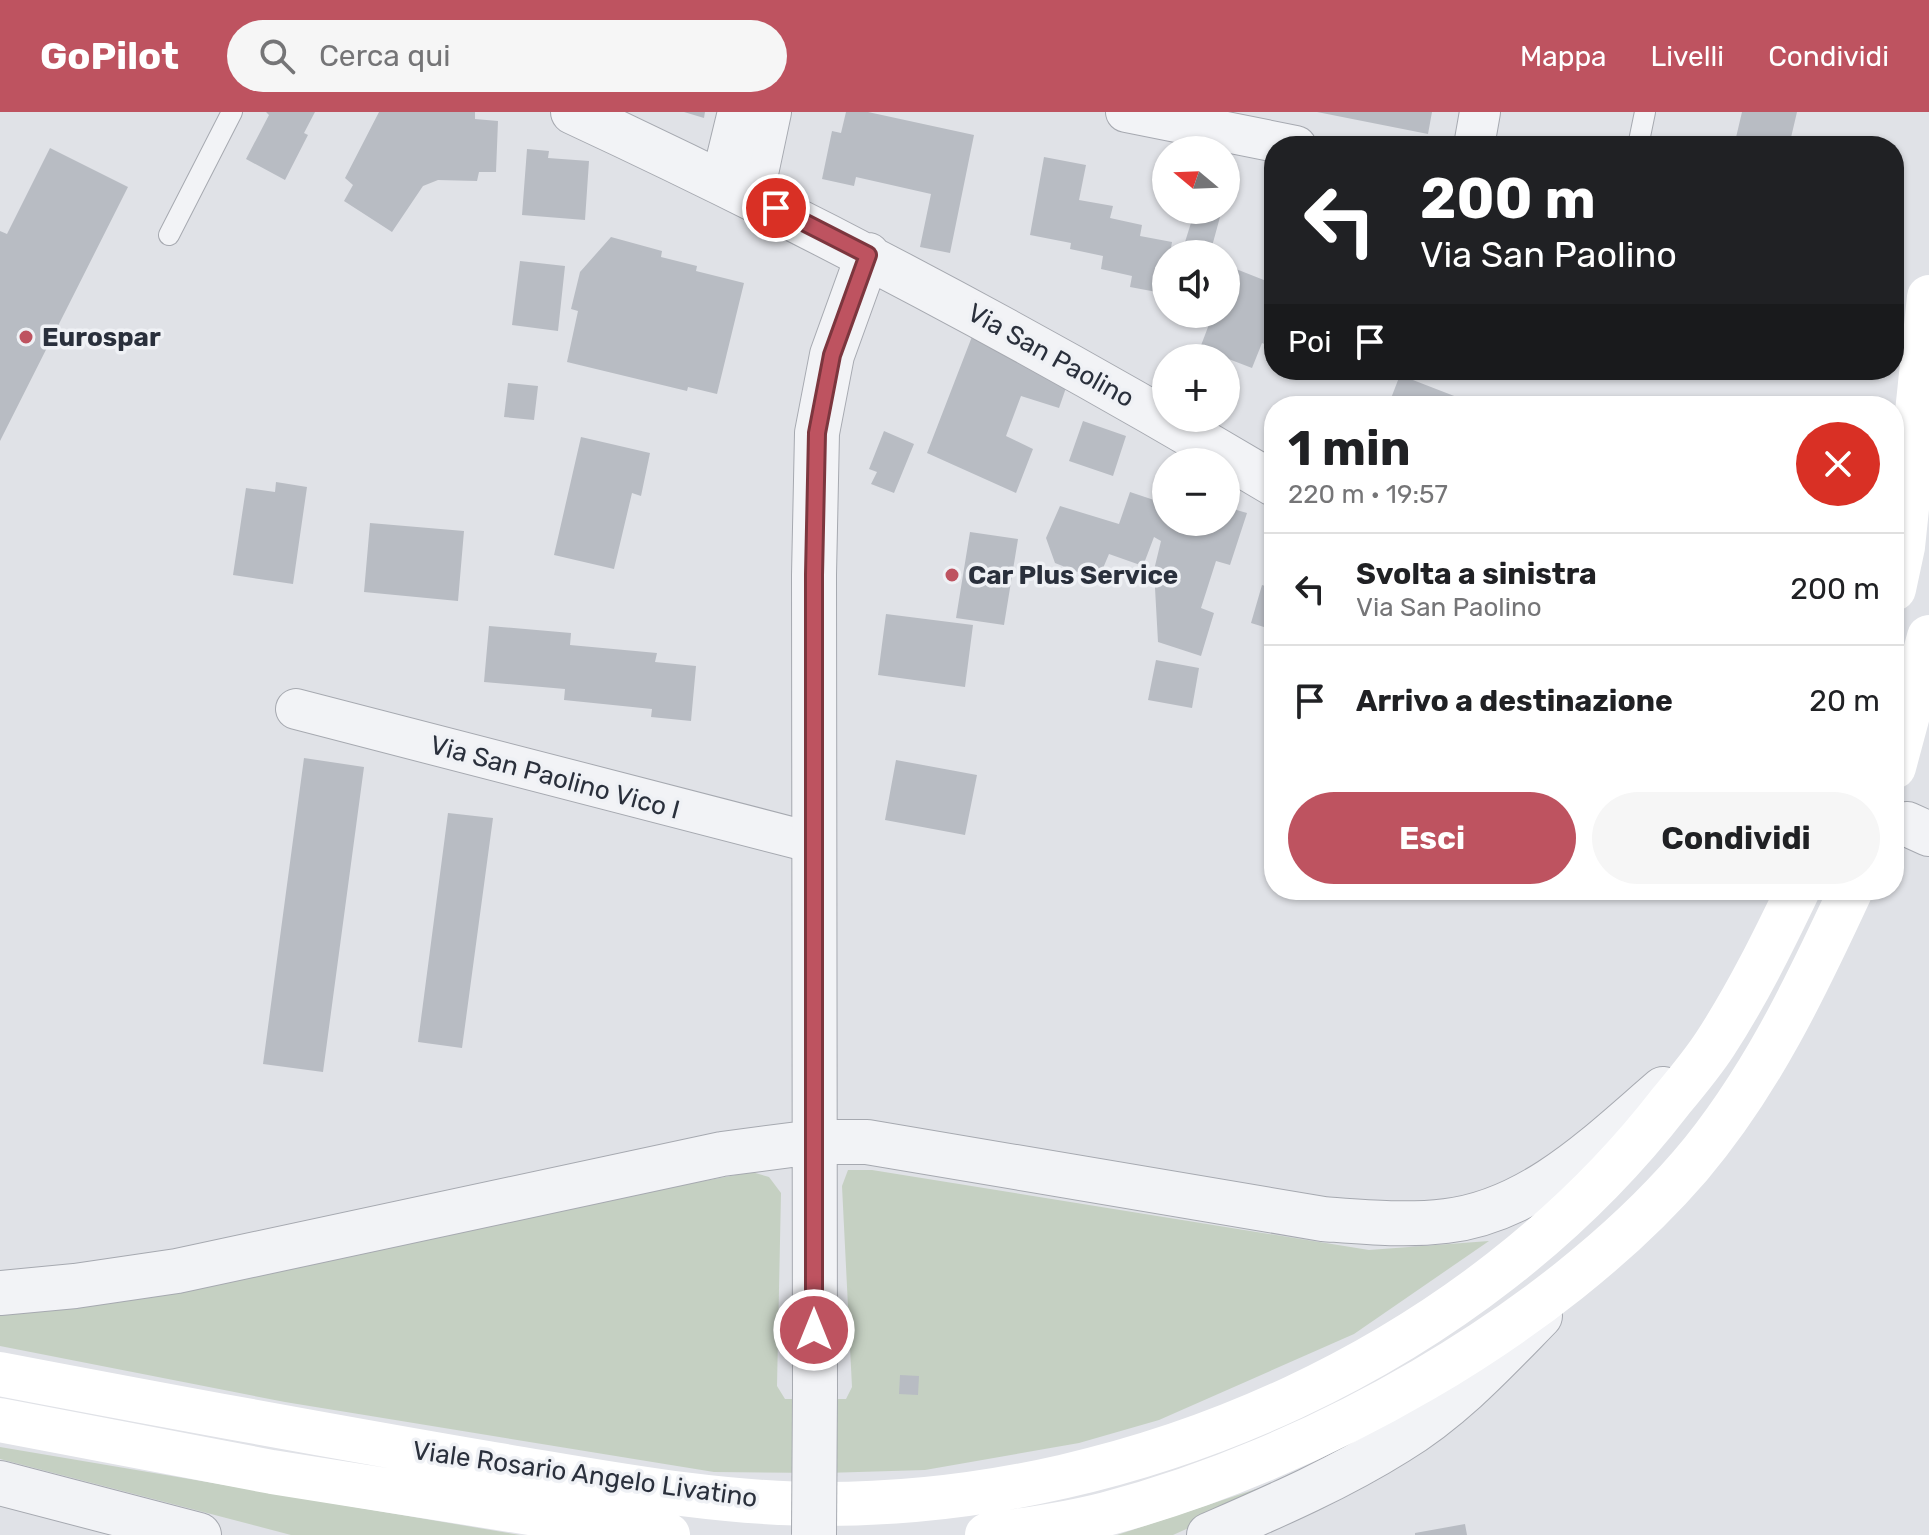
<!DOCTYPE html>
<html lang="it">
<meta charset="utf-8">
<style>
:root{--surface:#fff;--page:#f6f6f6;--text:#202124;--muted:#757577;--line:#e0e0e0;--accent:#be5360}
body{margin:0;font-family:Rubik,sans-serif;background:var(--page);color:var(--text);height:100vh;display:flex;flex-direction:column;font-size:30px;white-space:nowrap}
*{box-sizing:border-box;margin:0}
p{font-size:26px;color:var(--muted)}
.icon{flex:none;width:44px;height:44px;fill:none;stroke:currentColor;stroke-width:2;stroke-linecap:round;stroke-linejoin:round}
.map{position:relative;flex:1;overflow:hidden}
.side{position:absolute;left:1264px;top:284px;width:640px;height:504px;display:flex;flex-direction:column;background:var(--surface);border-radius:32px;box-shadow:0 2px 6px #0004}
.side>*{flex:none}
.banner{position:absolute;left:1264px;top:24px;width:640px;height:244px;border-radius:32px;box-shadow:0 2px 6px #0004;background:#202124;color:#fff;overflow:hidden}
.needle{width:52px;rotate:289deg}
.controls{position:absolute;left:1152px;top:24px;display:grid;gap:16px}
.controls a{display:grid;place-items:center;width:88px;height:88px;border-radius:50%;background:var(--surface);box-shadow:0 2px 6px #0004;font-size:40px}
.pin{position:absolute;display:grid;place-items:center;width:68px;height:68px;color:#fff;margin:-34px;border:4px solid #fff;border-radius:50%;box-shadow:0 2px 8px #0007}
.me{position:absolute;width:88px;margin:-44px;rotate:0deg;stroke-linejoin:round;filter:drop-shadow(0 0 6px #0008)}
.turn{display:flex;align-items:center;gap:28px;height:168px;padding:0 24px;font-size:36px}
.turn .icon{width:104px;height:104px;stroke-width:2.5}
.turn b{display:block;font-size:56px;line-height:68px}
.then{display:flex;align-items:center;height:76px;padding:0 24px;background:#0003;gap:16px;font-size:30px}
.round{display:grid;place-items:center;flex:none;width:84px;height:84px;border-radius:42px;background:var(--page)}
.headline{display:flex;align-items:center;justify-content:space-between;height:136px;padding:0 24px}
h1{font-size:48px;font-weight:700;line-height:60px}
.button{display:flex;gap:16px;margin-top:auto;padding:16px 24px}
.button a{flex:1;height:92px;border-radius:48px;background:var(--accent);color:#fff;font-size:32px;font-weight:700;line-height:92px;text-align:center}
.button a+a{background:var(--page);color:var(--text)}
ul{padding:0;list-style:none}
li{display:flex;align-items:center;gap:24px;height:112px;padding:0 24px;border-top:2px solid var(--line)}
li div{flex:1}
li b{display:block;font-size:30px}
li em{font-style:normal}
header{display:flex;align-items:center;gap:48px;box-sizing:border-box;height:112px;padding:0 40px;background:var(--accent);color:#fff}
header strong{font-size:38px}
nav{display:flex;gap:44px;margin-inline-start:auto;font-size:28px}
.search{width:560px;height:72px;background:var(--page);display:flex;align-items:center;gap:20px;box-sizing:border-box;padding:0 28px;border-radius:44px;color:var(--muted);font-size:30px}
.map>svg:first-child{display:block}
.green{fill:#c5d0c2}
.building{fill:#b8bcc3}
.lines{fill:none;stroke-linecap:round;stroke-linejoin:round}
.service-casing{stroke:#a6a9b0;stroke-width:22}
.minor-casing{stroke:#a6a9b0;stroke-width:42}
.tertiary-casing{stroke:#a6a9b0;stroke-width:46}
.service{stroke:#f2f3f6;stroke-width:20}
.minor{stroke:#f2f3f6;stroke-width:40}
.tertiary{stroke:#f2f3f6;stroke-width:44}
.secondary{stroke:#fff;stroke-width:44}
.tertiary-bridge-casing{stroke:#a6a9b0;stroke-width:46;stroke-linecap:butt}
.tertiary-bridge{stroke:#f2f3f6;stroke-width:44}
.route-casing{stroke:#7c363e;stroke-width:20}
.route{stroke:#be5360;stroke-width:14}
.poi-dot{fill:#be5360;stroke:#eff1f5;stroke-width:3}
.labels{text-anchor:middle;stroke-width:7;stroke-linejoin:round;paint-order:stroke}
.poi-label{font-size:26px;font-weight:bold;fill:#2a303c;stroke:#eff1f5;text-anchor:start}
.street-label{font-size:26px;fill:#2a303c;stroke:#eff1f5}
</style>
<header>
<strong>GoPilot</strong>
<div class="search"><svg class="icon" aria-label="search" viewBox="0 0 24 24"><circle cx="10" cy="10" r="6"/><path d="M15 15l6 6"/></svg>Cerca qui</div>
<nav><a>Mappa</a><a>Livelli</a><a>Condividi</a></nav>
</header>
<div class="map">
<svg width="1929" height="1423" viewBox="0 0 1929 1423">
<rect width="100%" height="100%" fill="#e0e2e7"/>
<path class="green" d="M848 1058H872L1369 1138 1489 1129 1354 1222 1159 1308 1079 1331 925 1358 825 1361 714 1360 285 1290 0 1234V1200L752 1060 769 1065 781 1081 777 1274 785 1287H846L852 1275 842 1074Z
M0 1335 520 1423H291L0 1347Z
M1329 1353 1173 1423H1117Z"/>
<path class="building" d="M266 0H315L304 21 308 23 285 68 246 47 269 3Z
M379 0H475V7L498 9 496 60H479L477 69 438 68 423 74 392 120 344 89 353 73 345 66Z
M684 0H705L704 6Z
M846 0H868L974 23 950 141 920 135 931 82 856 65 854 74 822 67 832 19 841 21Z
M1317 0H1432L1428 22Z
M1742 0H1797L1789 34H1734Z
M50 36 128 75 0 329V119L7 122Z
M527 37 549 39 548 46 589 49 585 108 522 103Z
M1044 45 1086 53 1079 88 1113 94 1110 106 1142 113 1140 124 1172 130 1170 142H1166L1162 181 1130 175 1132 164 1101 157 1103 144 1070 137 1071 131 1030 123Z
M1195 98 1220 105 1211 138 1185 130Z
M611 125 662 139 661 145 697 154 696 159 744 171 717 282 688 275 687 279 567 250 578 199 571 197 580 160Z
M520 149 565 154 558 219 512 213Z
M1236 157 1274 172V232L1273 236 1262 231 1252 256 1200 236 1213 202H1226V182Z
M973 222 1067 273 1059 296 1021 284 1006 324 1033 337 1016 381 927 341Z
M1400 263 1480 294H1388Z
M508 271 538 274 534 308 504 305Z
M1083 309 1126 324 1113 364 1069 349Z
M884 319 914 332 894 381 871 372 877 360 869 357Z
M581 325 650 341 641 384 632 381 614 457 554 443Z
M276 370 307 375 293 472 233 463 246 376 275 380Z
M1130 380 1166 392V410H1226V395L1247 401 1230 453 1216 449 1201 496 1214 501 1201 544 1158 530 1154 458 1161 429 1154 425 1143 454 1109 442 1098 468 1055 451 1046 426 1060 394 1119 412Z
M370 411 464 419 458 489 364 480Z
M970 420 1018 427 1004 513 956 506Z
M1262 473 1274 477V518L1251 511Z
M886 502 973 513 965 575 878 563Z
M489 514 571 521 570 533 657 541 655 550 696 554 691 609 651 605 652 597 564 588 565 577 484 570Z
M1156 548 1199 556 1192 596 1148 588Z
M304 646 364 655 323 960 263 952Z
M896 648 977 663 965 723 885 708Z
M448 701 493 706 462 936 418 930Z
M900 1263 919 1264 918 1283 899 1282Z
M1465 1412 1467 1423H1415V1421Z"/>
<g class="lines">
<g class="service-casing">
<path id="service" d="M1638 34 1645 0
M169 123 232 0"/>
</g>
<g class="minor-casing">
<path id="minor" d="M1126 0 1296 34
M1474 34 1480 0
M753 85 771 0
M296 597 814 731"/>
</g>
<g class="tertiary-casing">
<path id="tertiary" d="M573 0C814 112 1046 236 1274 372
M723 70 740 0
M1907 712 1929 722
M0 1181 75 1174 177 1159 722 1042 814 1030H867L1323 1107C1364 1110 1405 1114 1446 1109 1533 1099 1600 1031 1663 977
M815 1280 814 463 817 321 832 243 868 143
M0 1371 199 1423
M1209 1423C1273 1395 1338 1367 1397 1330 1452 1297 1496 1249 1540 1204"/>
</g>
<use href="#service" class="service"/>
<use href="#minor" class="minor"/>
<use href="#tertiary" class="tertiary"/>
<path class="secondary" d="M1894 477 1903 435 1929 185
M1894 655 1929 525
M0 1262C162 1293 324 1323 487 1351 598 1369 711 1392 824 1392 1142 1392 1476 1242 1671 989 1686 971 1702 952 1715 932 1747 883 1773 830 1798 778
M0 1308 272 1360 668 1423
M987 1423C1026 1418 1067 1412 1106 1402 1311 1348 1551 1215 1690 1054 1760 972 1806 875 1851 778"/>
<g class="tertiary-bridge-casing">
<path id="tertiary-bridge" d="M814 1423 815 1280"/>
</g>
<use href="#tertiary-bridge" class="tertiary-bridge"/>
</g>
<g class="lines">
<g class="route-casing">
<path id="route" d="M776 96 868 143 832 243 817 321 814 463V1218"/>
</g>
<use href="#route" class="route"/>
</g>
<g class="poi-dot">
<circle cx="26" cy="225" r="8"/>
<circle cx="952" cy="463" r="8"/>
</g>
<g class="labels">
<g class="poi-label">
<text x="42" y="234">Eurospar</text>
<text x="968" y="472">Car Plus Service</text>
</g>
<g class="street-label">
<text transform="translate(1051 243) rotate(29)" y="9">Via San Paolino</text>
<text transform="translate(555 665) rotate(15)" y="9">Via San Paolino Vico I</text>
<text transform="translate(585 1362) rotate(8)" y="9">Viale Rosario Angelo Livatino</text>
</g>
</g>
</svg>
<div class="controls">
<a><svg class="needle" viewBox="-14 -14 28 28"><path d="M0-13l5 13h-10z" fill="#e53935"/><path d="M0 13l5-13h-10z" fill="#757577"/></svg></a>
<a><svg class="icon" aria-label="sound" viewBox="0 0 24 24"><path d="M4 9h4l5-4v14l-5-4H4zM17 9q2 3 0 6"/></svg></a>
<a>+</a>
<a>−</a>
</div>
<div class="pin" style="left:776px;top:96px;background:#d93025"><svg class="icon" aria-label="arrive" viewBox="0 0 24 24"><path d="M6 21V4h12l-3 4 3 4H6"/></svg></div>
<svg class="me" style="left:814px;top:1218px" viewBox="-20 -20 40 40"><circle r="17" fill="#be5360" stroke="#fff" stroke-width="3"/><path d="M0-11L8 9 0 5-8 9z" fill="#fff"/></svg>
<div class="banner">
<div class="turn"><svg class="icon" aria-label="left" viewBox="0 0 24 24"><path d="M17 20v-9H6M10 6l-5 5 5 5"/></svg><div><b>200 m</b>Via San Paolino</div></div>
<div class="then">Poi<svg class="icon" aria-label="arrive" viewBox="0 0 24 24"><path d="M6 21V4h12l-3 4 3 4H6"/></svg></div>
</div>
<section class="side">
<div class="headline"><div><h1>1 min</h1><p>220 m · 19:57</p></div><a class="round" style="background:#d93025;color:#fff"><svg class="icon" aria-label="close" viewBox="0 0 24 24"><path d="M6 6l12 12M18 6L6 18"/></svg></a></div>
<ul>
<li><svg class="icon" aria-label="left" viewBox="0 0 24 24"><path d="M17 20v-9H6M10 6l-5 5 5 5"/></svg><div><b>Svolta a sinistra</b><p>Via San Paolino</p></div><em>200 m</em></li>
<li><svg class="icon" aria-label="arrive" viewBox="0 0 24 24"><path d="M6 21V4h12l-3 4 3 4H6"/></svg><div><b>Arrivo a destinazione</b></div><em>20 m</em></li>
</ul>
<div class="button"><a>Esci</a><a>Condividi</a></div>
</section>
</div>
